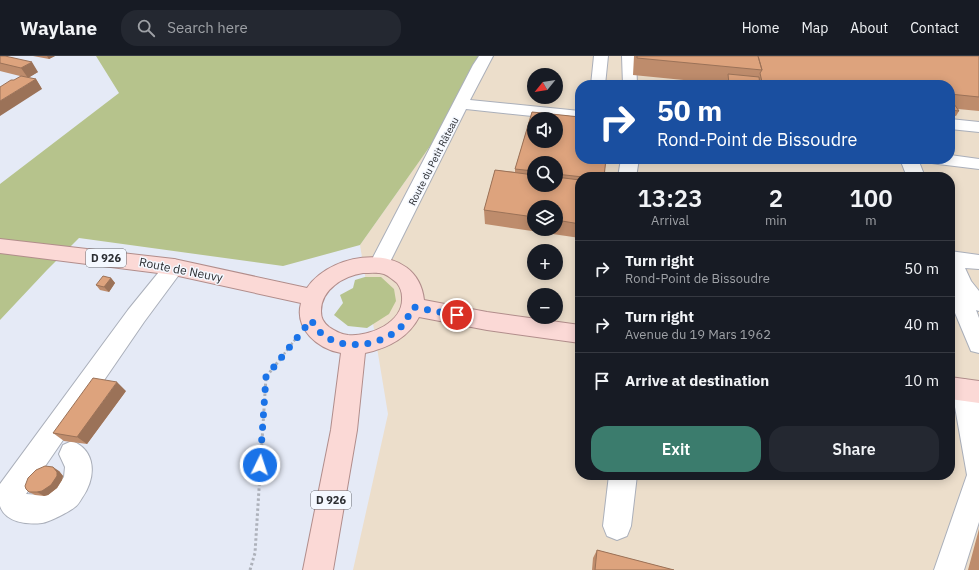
<!DOCTYPE html>
<meta charset="utf-8">
<style>
:root{--surface:#171b24;--page:#242831;--text:#f1f3f6;--muted:#9ea1a6;--line:#363941;--accent:#3b7c6d}
body{margin:0;font-family:"IBM Plex Sans",sans-serif;background:var(--page);color:var(--text);height:100vh;display:flex;flex-direction:column;font-size:15px;white-space:nowrap}
*{box-sizing:border-box;margin:0}
p{font-size:13px;color:var(--muted)}
.icon{flex:none;width:22px;height:22px;fill:none;stroke:currentColor;stroke-width:2;stroke-linecap:round;stroke-linejoin:round}
.map{position:relative;flex:1;overflow:hidden}
.side{position:absolute;left:575px;top:116px;width:380px;height:308px;display:flex;flex-direction:column;background:var(--surface);border-radius:16px;box-shadow:0 2px 10px #0003}
.side>*{flex:none}
.guide{position:absolute;left:575px;top:24px;width:380px;height:84px;border-radius:16px;box-shadow:0 2px 10px #0003;background:#1a4fa0;color:#fff;overflow:hidden}
.needle{width:26px;rotate:240deg}
.controls{position:absolute;left:527px;top:12px;display:grid;gap:8px}
.controls a{display:grid;place-items:center;width:36px;height:36px;border-radius:50%;background:var(--surface);box-shadow:0 2px 10px #0003;font-size:20px}
.pin{position:absolute;display:grid;place-items:center;width:34px;height:34px;color:#fff;margin:-17px;border:2px solid #fff;border-radius:50%;box-shadow:0 1px 4px #0007}
.me{position:absolute;width:44px;margin:-22px;rotate:4deg;stroke-linejoin:round;filter:drop-shadow(0 0 3px #0008)}
.turn{display:flex;align-items:center;gap:14px;height:84px;padding:0 16px;font-size:18px}
.turn .icon{width:52px;height:52px;stroke-width:2.5}
.turn b{display:block;font-size:28px;line-height:34px}
.eta{display:flex;justify-content:space-evenly;align-items:center;height:68px;text-align:center}
.eta b{font-size:24px;font-weight:600;line-height:28px}
.button{display:flex;gap:8px;margin-top:auto;padding:8px 16px}
.button a{flex:1;height:46px;border-radius:16px;background:var(--accent);color:#fff;font-size:16px;font-weight:600;line-height:46px;text-align:center}
.button a+a{background:var(--page);color:var(--text)}
ul{padding:0;list-style:none}
li{display:flex;align-items:center;gap:12px;height:56px;padding:0 16px;border-top:1px solid var(--line)}
li div{flex:1}
li b{display:block;font-size:15px}
li em{font-style:normal}
header{display:flex;align-items:center;gap:24px;box-sizing:border-box;height:56px;padding:0 20px;background:var(--surface);border-bottom:1px solid var(--line)}
header strong{font-size:19px}
nav{display:flex;gap:22px;margin-inline-start:auto;font-size:14px}
.search{width:280px;height:36px;background:var(--page);display:flex;align-items:center;gap:10px;box-sizing:border-box;padding:0 14px;border-radius:16px;color:var(--muted);font-size:15px}
.map>svg:first-child{display:block}
.commercial{fill:#ecdecb;fill-rule:evenodd}
.green{fill:#b6c38c}
.lines{fill:none;stroke-linecap:round;stroke-linejoin:round}
.minor-casing{stroke:#aaafba;stroke-width:2}
.major-casing{stroke:#b18d8b;stroke-width:2}
.path-far1{stroke:#adb1ba;stroke-width:2.5;stroke-dasharray:2 2;stroke-linecap:butt}
.path{stroke:#adb1ba;stroke-width:3;stroke-dasharray:2.5 2.5;stroke-linecap:butt}
.minor{fill:#fff;fill-rule:evenodd}
.major{fill:#fbd9d6;fill-rule:evenodd}
.wall{fill:#be8c6c;fill-rule:evenodd}
.shaded-wall{fill:#9b7258}
.building{fill:#dda37d;stroke:#9b7258;fill-rule:evenodd}
.route{stroke:#1a73e8;stroke-width:7;stroke-dasharray:0 12.6}
.labels{text-anchor:middle;stroke-width:3;stroke-linejoin:round;paint-order:stroke}
.far-street-label{font-size:10px;fill:#2c2e32;stroke:#f4f8ff}
.shield{fill:#f4f8ff;stroke:#686b70;stroke-width:1}
.shield-label{font-size:11px;font-weight:bold;fill:#2c2e32}
.street-label{font-size:12px;fill:#2c2e32;stroke:#f4f8ff}
</style>
<header>
<strong>Waylane</strong>
<div class="search"><svg class="icon" aria-label="search" viewBox="0 0 24 24"><circle cx="10" cy="10" r="6"/><path d="M15 15l6 6"/></svg>Search here</div>
<nav><a>Home</a><a>Map</a><a>About</a><a>Contact</a></nav>
</header>
<div class="map">
<svg width="979" height="514" viewBox="0 0 979 514">
<rect width="100%" height="100%" fill="#e5eaf6"/>
<path class="commercial" d="M494 0H979V514H353L388 358 360 189ZM534 19H556V41H534ZM580 29H950V103H580ZM534 63H556V85H534ZM534 107H556V129H534ZM580 121H950V419H580ZM534 151H556V173H534ZM534 195H556V217H534ZM534 239H556V261H534Z"/>
<path class="green" d="M96 0H494L360 189 283 210 79 182 47 214 0 264V128L119 37Z
M365 221H381L394 233 396 245 389 258 367 272 348 270 334 259 343 247 340 239 353 232 355 224Z"/>
<g class="lines">
<g class="minor-casing">
<path id="minor" d="M479 0H493L470 44 580 55V65L466 53 386 214 379 217 372 214 369 209 473 9Z
M594 0H608L605 29H591Z
M622 0H636L637 29H623Z
M950 63 979 66V76L950 73Z
M950 99 979 103V113L938 108 932 107 929 103H950Z
M621 103H639L636 121H618Z
M900 103H918L925 121H907Z
M950 195 979 199V213L965 212 971 225 979 235V255L976 254 979 262V297L971 295 950 245Z
M174 203 181 206 184 211 181 216 144 266 26 438 41 439 56 431 64 421 65 411 59 398 63 389 72 385C97 395 96 422 82 442 80 445 78 449 75 451 69 456 49 466 42 467 27 469 5 466 0 450 0 444 0 435 0 428L128 254 167 206Z
M964 323 973 326 979 346V466L964 514H934L967 419 952 334 955 326Z
M609 419H637L631 470 627 480 617 484 607 480 603 470Z"/>
</g>
<g class="major-casing">
<path id="major" d="M0 183 174 203 307 232C333 193 418 185 424 244L487 256 580 269V287L487 274 419 261C408 282 388 292 365 297L357 374 333 514H303L331 374 341 297C318 293 294 273 301 247L174 219 0 197ZM363 217C370 217 378 216 384 218 389 220 393 224 397 227 400 231 402 236 402 241 404 267 369 281 348 279 340 278 335 275 329 271 323 266 321 262 321 255 321 233 344 220 363 217Z
M950 321 979 325V347L950 343Z"/>
</g>
<path class="path-far1" d="M284 298 297 281"/>
<path class="path" d="M250 514 255 497 266 321 285 297"/>
<use href="#minor" class="minor"/>
<use href="#major" class="major"/>
</g>
<path class="wall" d="M0 0 38 16 28 22 36 23 42 33 14 24 28 22 0 15Z
M33 0H55L49 3Z
M634 0H979V55L958 53 959 55 956 60 950 59V29H724V28L633 19Z
M532 56 580 61V103H606L604 121H580V182L485 168 484 154 495 114 515 116V113ZM534 63H556V85H534ZM534 107H556V129H534ZM534 151H556V173H534Z
M111 222 115 227 109 236 100 234 96 229Z
M126 335 87 388 64 385 53 377Z
M59 415 63 420 62 424 57 432 48 439 44 440 35 439 29 436Z
M979 473V514H968Z
M597 494 674 514H592L593 502Z"/>
<path class="shaded-wall" d="M47 0H55L49 3Z
M32 6 38 16 28 22 21 12Z
M36 23 42 33 0 60V45Z
M111 222 115 227 109 236 104 231Z
M117 326 126 335 87 388 77 381Z
M53 411 59 415 63 420 62 424 57 432 48 439 44 440 37 436Z"/>
<path class="building" d="M0 0H5L32 6 21 12 0 7Z
M637 0H758L762 14 637 2Z
M758 0H979V41L950 38V29H793L762 26 760 17 762 14Z
M728 18 759 21 760 29 729 28Z
M21 20 36 23 0 45V31L11 24H14Z
M950 47 954 48 959 55 950 54Z
M532 56 580 61V103H606L604 121H583L556 118V107H534V115L515 113ZM534 63H556V85H534Z
M495 114 534 119V129H556V121L580 124V168L556 164V151H534V161L484 154Z
M103 220 111 222 104 231 96 229Z
M93 322 117 326 77 381 53 377Z
M45 410 53 411 57 416V420L51 429 42 435 37 436H29L26 433 25 430 28 422 36 414Z
M597 494 674 514H595Z"/>
<g class="lines">
<path class="route" d="M260 409 266 321 311 264C316 271 320 278 328 282 349 294 382 289 400 272 406 265 409 259 413 251L457 259"/>
</g>
<g class="labels">
<g class="far-street-label">
<text transform="translate(433 105) rotate(-63)" y="4">Route du Petit Râteau</text>
</g>
<g class="shield">
<rect x="86" y="193" width="40" height="18" rx="3"/>
<rect x="311" y="435" width="40" height="18" rx="3"/>
</g>
<g class="shield-label">
<text x="106" y="206">D 926</text>
<text x="331" y="448">D 926</text>
</g>
<g class="street-label">
<text transform="translate(181 214) rotate(11)" y="4">Route de Neuvy</text>
</g>
</g>
</svg>
<div class="controls">
<a><svg class="needle" viewBox="-14 -14 28 28"><path d="M0-13l5 13h-10z" fill="#e53935"/><path d="M0 13l5-13h-10z" fill="#9ea1a6"/></svg></a>
<a><svg class="icon" aria-label="sound" viewBox="0 0 24 24"><path d="M4 9h4l5-4v14l-5-4H4zM17 9q2 3 0 6"/></svg></a>
<a><svg class="icon" aria-label="search" viewBox="0 0 24 24"><circle cx="10" cy="10" r="6"/><path d="M15 15l6 6"/></svg></a>
<a><svg class="icon" aria-label="layers" viewBox="0 0 24 24"><path d="M12 4l9 5-9 5-9-5zM3 14l9 5 9-5"/></svg></a>
<a>+</a>
<a>−</a>
</div>
<div class="pin" style="left:457px;top:259px;background:#d93025"><svg class="icon" aria-label="arrive" viewBox="0 0 24 24"><path d="M6 21V4h12l-3 4 3 4H6"/></svg></div>
<svg class="me" style="left:260px;top:409px" viewBox="-20 -20 40 40"><circle r="17" fill="#1a73e8" stroke="#fff" stroke-width="3"/><path d="M0-11L8 9 0 5-8 9z" fill="#fff"/></svg>
<div class="guide">
<div class="turn"><svg class="icon" aria-label="right" viewBox="0 0 24 24"><path d="M7 20v-9h11M14 6l5 5-5 5"/></svg><div><b>50 m</b>Rond-Point de Bissoudre</div></div>
</div>
<section class="side">
<div class="eta">
<div><b>13:23</b><p>Arrival</p></div>
<div><b>2</b><p>min</p></div>
<div><b>100</b><p>m</p></div>
</div>
<ul>
<li><svg class="icon" aria-label="right" viewBox="0 0 24 24"><path d="M7 20v-9h11M14 6l5 5-5 5"/></svg><div><b>Turn right</b><p>Rond-Point de Bissoudre</p></div><em>50 m</em></li>
<li><svg class="icon" aria-label="right" viewBox="0 0 24 24"><path d="M7 20v-9h11M14 6l5 5-5 5"/></svg><div><b>Turn right</b><p>Avenue du 19 Mars 1962</p></div><em>40 m</em></li>
<li><svg class="icon" aria-label="arrive" viewBox="0 0 24 24"><path d="M6 21V4h12l-3 4 3 4H6"/></svg><div><b>Arrive at destination</b></div><em>10 m</em></li>
</ul>
<div class="button"><a>Exit</a><a>Share</a></div>
</section>
</div>
